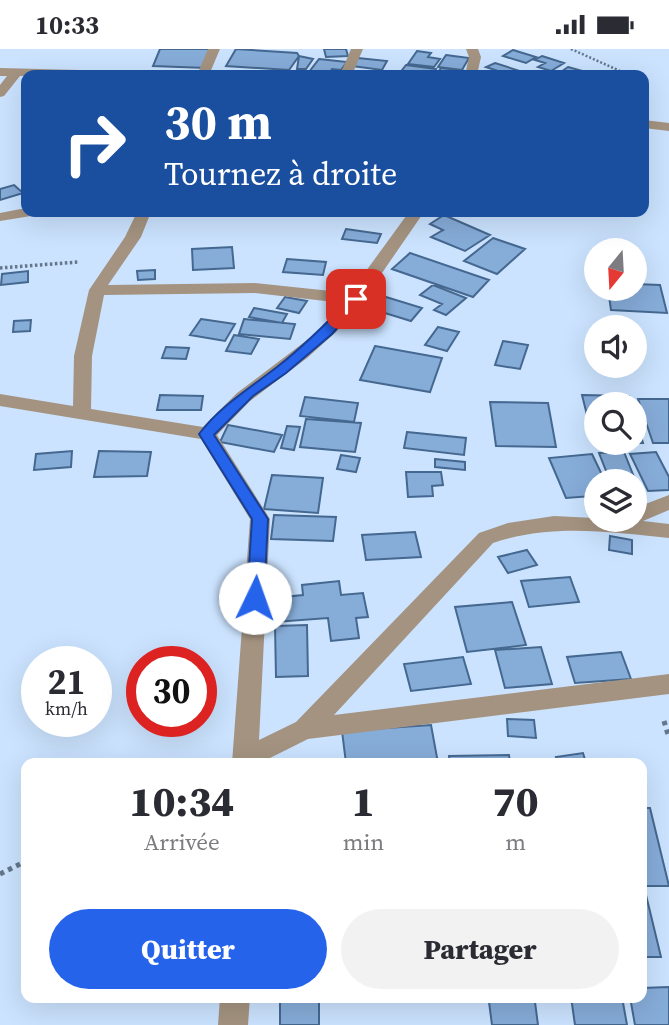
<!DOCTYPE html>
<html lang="fr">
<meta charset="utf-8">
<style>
:root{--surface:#fff;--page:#f2f2f3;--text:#2b2b33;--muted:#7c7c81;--accent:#2563eb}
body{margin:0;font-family:"Source Serif 4",serif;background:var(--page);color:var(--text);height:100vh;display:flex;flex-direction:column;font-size:26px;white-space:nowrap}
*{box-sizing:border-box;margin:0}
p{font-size:23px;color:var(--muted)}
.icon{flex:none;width:38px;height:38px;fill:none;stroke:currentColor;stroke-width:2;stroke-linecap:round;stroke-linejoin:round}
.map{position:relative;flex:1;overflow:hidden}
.details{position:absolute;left:21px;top:709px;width:626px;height:245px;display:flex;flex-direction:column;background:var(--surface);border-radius:14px;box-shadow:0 7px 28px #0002}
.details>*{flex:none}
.top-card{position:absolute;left:21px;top:21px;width:628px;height:147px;border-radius:14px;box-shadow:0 7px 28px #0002;background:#1a4fa0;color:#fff;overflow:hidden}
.needle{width:46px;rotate:198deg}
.fabs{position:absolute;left:584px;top:189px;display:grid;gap:14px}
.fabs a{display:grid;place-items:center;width:63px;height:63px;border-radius:50%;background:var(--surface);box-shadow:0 7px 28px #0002;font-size:35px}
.speed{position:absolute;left:21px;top:597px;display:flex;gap:14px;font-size:35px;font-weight:700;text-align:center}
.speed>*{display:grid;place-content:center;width:91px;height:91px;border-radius:50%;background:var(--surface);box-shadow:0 7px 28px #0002;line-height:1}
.speed small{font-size:18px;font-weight:400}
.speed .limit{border:10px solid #d22;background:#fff;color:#111}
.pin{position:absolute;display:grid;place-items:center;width:60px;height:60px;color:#fff;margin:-30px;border-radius:14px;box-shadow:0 4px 10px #0006}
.me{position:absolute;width:77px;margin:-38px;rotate:3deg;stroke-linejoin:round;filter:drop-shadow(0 0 5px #0008)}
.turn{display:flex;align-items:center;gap:24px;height:147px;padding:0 28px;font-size:32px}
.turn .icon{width:91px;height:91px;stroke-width:2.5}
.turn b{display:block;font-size:49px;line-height:60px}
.eta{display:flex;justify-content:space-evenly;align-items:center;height:119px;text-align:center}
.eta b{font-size:42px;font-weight:800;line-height:49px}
.primary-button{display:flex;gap:14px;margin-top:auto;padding:14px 28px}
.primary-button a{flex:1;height:80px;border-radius:42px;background:var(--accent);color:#fff;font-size:28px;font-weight:800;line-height:80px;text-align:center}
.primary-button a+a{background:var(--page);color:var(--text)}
.status{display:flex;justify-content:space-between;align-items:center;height:49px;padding:0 35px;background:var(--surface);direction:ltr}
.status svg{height:19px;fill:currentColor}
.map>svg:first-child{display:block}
.building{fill:#86acd8;stroke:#456890;stroke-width:2}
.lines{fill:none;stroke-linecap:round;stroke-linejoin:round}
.path-far2{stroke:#63768b;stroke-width:2.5;stroke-dasharray:2 2;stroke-linecap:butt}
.path-far1{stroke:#63768b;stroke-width:3.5;stroke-dasharray:2.5 2.5;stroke-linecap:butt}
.path{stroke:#63768b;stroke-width:5;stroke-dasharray:4.5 4.5;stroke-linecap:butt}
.minor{fill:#a49380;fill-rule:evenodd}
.route{fill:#2563eb;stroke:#184099;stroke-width:2}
</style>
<div class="status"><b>10:33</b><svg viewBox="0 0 49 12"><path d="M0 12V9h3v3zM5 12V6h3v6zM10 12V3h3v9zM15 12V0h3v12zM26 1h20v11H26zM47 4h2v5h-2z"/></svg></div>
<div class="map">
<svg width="669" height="976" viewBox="0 0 669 976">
<rect width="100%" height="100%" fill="#cbe3ff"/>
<path class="building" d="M160 0H212L206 19 153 17Z
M236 0 297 4 299 7 289 21 226 17Z
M324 0H346L348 7 326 8Z
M513 1 536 8 526 14 503 7Z
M417 2 431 4 428 8 440 10 434 18 408 15Z
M446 6 469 9 462 21 438 18Z
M299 7 313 10 306 20H297Z
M542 7 564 14 551 22 538 18 545 14 535 11Z
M358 9 387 12 382 21 352 17Z
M319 10 347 13 341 21 332 20 329 26 309 23Z
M495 14 523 23 510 26 486 18Z
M406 16 436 20 432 26 399 25Z
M568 18 593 25H558Z
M441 19 466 22 464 26H436Z
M14 136 23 144 0 151V140Z
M444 166 490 186 465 202 431 188 443 181 430 175Z
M346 180 381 185 377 194 342 190Z
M493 189 525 200 497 225 464 212Z
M232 198 234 219 193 221 192 200Z
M410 204 489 231 473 248 392 220Z
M287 210 326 213 323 226 283 223Z
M155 221V230L138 231 137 222Z
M28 222V233L1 236 2 225Z
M635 235 660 236 667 264 611 261 608 240H635Z
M433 236 466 249 446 266 434 261 442 255 420 246Z
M285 248 307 252 299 264 277 259Z
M386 248 422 259 411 272 375 261Z
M254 259 287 265 282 274 249 268Z
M201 270 235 275 225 292 190 286Z
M244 270 295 275 290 290 239 285Z
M31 271 30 282 13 283 14 272Z
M438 278 459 283 447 302 425 296Z
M234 286 259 290 251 305 226 302Z
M503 292 528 296 520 320 495 316Z
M375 297 442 309 430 343 360 331Z
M166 298 189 299 186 310 162 309Z
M160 346 203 347 201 361H157Z
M582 346 629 347 632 355H597V394H635V367L643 394H594Z
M305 348 358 354 354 373 300 367Z
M638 350H669V394H653Z
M490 353 548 354 556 398 496 397Z
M306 370 361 374 355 403 300 398Z
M228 376 282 386 274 403 220 393Z
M287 377 300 378 294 401 281 399Z
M407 383 466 389 464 406 404 399Z
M72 402 71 418 34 421 36 405Z
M99 402 151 403 147 427 94 428Z
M624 403 636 433 610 432 599 404Z
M656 403 669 428V441L648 442 630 405Z
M592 405 605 432H597V456L592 447 566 449 549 409Z
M341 406 360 409 356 423 337 420Z
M435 410 465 413V421L435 418Z
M406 423H441L443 436 432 437 433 447 408 448Z
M272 426 323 429 318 464 264 460Z
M274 466 336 468 333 492 271 490Z
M415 483 421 508 366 511 362 486Z
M610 487 632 491V505L609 501Z
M527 501 537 516 508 524 498 508Z
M570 528 579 553 529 558 521 532Z
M339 532 341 546 363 544 368 568 356 569 359 589 331 592 328 569 275 573 273 549 303 546 302 536Z
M512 553 526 596 467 603 455 558Z
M307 576 308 627 276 628 275 577Z
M541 598 552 635 505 639 495 601Z
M621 603 631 630 575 634 567 608Z
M463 608 471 635 411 642 404 615Z
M507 670 534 671 536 689 508 687Z
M431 676 438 714H346L342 682Z
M583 704 586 714H559L556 708Z
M509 706 510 714H450L449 707Z
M642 759H650L669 837H642Z
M642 846H646L661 908H642Z
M669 938V976H635L630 948H642V939Z
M280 948H319V976H280Z
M571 948H622L627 976H575Z
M489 953H535L538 976H492Z"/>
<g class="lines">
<path class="path-far2" d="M571 0 629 26"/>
<path class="path-far1" d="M0 219 78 213"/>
<path class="path" d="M664 672 669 689
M0 825 26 812"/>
<path class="minor" d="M208 0H220L209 26H197Z
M351 0H363L352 26H340Z
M466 0H478L481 8 477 26H465L469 8Z
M0 19 120 22 126 26 20 27 4 47 0 48V36L7 27H0Z
M644 71 669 74V82L644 79Z
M26 159V163H38L31 167 0 172V164Z
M137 163H151L141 188 108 236 255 234 350 244 409 163H424L362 253 336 283 307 309 250 352 217 386 270 470 259 691 296 673 479 484 508 474 554 467 635 471V459L669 446V461L643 472 669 475V489C610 483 551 474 493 494L334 666 669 625V645L308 690 260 714H232L250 470 201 390 0 357V345L73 357 74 307 89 241 125 188ZM255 244 343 254 315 285 237 344 203 378 91 360 92 307 104 246Z
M220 948H250L248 976H218Z"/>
</g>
<path class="route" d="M356 247 363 250 332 285 286 324 253 347 214 386 268 470 264 549 261 554H249L247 549 252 470 199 385C220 357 250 339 277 318 304 297 328 273 352 248Z"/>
</svg>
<div class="fabs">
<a><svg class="needle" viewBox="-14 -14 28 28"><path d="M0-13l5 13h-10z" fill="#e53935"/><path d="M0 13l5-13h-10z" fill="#7c7c81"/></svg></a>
<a><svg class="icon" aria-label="sound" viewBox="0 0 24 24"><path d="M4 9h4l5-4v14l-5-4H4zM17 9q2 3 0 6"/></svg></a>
<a><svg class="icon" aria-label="search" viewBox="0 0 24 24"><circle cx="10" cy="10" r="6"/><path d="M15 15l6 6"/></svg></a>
<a><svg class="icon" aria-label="layers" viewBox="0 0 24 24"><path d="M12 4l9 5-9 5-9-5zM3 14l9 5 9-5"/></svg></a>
</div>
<div class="speed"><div>21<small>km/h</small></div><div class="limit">30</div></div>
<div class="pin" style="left:356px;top:250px;background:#d93025"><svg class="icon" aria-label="arrive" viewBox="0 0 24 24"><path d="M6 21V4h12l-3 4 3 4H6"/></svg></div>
<svg class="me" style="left:255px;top:549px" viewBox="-20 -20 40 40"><circle r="19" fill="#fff"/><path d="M0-13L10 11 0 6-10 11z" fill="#2563eb"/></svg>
<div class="top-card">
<div class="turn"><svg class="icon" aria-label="right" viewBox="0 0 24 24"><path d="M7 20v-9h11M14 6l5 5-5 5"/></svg><div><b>30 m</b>Tournez à droite</div></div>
</div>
<section class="details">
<div class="eta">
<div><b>10:34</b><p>Arrivée</p></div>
<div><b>1</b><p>min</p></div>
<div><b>70</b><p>m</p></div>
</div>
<div class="primary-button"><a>Quitter</a><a>Partager</a></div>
</section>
</div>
